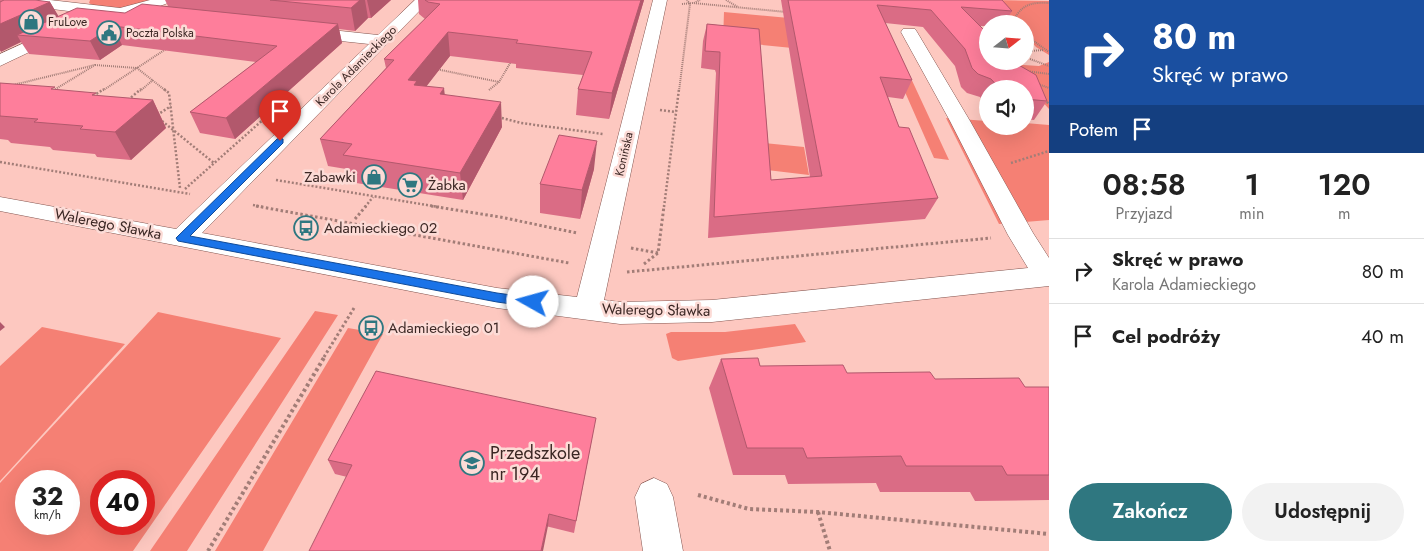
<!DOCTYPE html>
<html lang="pl">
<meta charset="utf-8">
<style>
:root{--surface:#fff;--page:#f2f2f2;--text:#222;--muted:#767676;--line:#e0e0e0;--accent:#2f7780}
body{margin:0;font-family:Jost,sans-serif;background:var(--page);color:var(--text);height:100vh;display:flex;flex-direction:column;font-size:19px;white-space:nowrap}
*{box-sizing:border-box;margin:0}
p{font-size:16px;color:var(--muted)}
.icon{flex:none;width:28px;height:28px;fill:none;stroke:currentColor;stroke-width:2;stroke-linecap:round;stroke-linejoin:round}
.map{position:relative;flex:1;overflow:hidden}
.sheet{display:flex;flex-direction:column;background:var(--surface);width:375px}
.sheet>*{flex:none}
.guide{background:#1a4fa0;color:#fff;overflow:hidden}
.needle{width:32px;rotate:73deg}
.buttons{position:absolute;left:979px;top:15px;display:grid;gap:10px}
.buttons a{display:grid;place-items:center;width:55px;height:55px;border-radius:50%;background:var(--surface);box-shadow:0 5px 20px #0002;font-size:25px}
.speed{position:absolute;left:15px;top:470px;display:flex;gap:10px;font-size:25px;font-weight:700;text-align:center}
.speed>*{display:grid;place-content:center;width:65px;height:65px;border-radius:50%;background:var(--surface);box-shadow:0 5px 20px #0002;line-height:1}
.speed small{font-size:12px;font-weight:400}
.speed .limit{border:8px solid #d22;background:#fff;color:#111}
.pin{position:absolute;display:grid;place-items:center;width:42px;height:42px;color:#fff;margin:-51px -21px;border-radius:50% 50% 50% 0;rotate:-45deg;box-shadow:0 0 5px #0007}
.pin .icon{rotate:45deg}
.me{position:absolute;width:55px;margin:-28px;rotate:277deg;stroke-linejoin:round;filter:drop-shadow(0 0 4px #0008)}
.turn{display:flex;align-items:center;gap:18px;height:105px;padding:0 20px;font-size:22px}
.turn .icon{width:65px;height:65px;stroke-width:2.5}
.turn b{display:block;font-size:35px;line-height:42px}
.then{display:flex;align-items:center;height:48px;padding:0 20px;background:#0003;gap:10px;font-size:19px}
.eta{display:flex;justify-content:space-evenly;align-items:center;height:85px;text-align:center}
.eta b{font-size:30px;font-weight:600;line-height:35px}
.primary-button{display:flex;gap:10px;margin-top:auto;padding:10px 20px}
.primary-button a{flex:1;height:58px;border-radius:30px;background:var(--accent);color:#fff;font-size:20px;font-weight:600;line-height:58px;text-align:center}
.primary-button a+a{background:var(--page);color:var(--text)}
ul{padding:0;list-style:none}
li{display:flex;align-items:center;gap:15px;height:65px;padding:0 20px;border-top:1px solid var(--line)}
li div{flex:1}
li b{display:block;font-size:19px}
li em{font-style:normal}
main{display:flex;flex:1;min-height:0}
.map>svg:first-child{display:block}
.green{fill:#f58074;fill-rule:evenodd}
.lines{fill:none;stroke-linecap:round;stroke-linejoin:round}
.minor-casing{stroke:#845650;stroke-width:1}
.path-far3{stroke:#a27d77;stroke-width:2;stroke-dasharray:1 1;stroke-linecap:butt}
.path-far2{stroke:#a27d77;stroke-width:2.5;stroke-dasharray:2 2;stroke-linecap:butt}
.path-far1{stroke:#a27d77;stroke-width:3;stroke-dasharray:2.5 2.5;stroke-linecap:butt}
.path{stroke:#a27d77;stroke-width:4;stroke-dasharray:3 3;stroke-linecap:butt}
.minor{fill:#fff;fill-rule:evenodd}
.wall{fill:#da6c85}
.shaded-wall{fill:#b2586c}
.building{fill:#fe7e9b;stroke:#b2586c}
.route{fill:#1a73e8;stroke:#114b97}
.labels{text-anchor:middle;stroke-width:5;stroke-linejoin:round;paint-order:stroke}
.far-poi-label{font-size:12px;fill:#3b2724;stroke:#fcdbd6;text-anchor:start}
.far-street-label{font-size:12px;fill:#3b2724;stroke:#fcdbd6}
.poi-label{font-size:15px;fill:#3b2724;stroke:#fcdbd6;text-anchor:start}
.street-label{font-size:15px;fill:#3b2724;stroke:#fcdbd6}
.near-poi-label{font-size:18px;fill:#3b2724;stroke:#fcdbd6;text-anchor:start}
</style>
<main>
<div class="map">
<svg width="1049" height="551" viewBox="0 0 1049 551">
<rect width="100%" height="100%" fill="#fdc8c0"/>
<path class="green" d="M90 0H158C140 5 107 15 89 3Z
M993 0 1049 1V55L1036 47 1025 35V24H1015Z
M724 12 843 23 853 54 723 41Z
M890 58 902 59 949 160 934 158Z
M1049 62V109L1008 64 1039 66Z
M946 118 987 121 988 126H1025V123L1049 125V220L999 224Z
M764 143 804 147 809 175 767 170Z
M315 311 338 315 187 551H150Z
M158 312 281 338 133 551H0V483ZM26 481H69V524H26ZM101 481H144V524H101Z
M795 324 806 342 678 361 672 358 666 334 671 332H725Z
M42 327 125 344 0 481V366Z
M348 328 383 334 263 551H215Z"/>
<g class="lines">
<g class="minor-casing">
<path id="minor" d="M4 0H50L120 8 150 0H170L168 3 141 13 139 17 134 19 11 4 6 3Z
M415 0H430L202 233 497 288 577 297 653 0H667L604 300 620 302 712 300 1028 268 1008 235 950 121 901 32 903 29H915L917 32 970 121 1033 233 1049 258V286L712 322 620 324 497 308 0 211V197L176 229 369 44 303 37 297 35 295 32 297 29 303 27 378 35Z
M59 27 65 29 67 32 65 35 0 66V54Z
M654 478 667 484 673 497 683 551H643L635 497 641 484Z"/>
</g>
<path class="path-far3" d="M726 0 738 7
M694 3 700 0
M682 4 693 3 786 12
M1019 24 1014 19C1023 4 1032 2 1049 3
M1025 31 1035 42 1049 52
M1030 51 1044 50
M1030 59 1049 66
M95 65 137 68 102 91
M436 69 499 82
M1026 71 1049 74
M1038 84 1049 88
M13 85 95 65 54 90
M489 90 499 82 512 60
M140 91 153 80
M166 91 137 68 166 49
M679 91 690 4 687 0"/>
<path class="path-far2" d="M164 89 169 93 180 188
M93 96 104 89
M1044 99 1049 104
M128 100 141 89
M660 110 676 112
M157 115 171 106
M498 117 521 123 603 134
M162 121 214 163
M0 162 190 194
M1011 163 1049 151
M276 180 439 207
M185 189 265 118
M253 205 263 207
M365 207 373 197
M664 207 679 89"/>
<path class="path-far1" d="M256 206 569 263
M431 206 500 217 577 233
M355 219 366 206
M631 248 658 253
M644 264 658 253 664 206
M627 272 991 238
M324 357 354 308"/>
<path class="path" d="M698 495 749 509 818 512 1049 534
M818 512 830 551
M208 551 325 356"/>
<use href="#minor" class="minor"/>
</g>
<path class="wall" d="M0 0 50 2 58 16 125 13 168 6 165 0H391L371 18H368L355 31 339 29 342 43 235 139 200 133 190 112 256 62 122 45 100 60 29 54 21 42 0 51Z
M418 0H644L609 119 576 115 578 89 583 75 516 68V64L450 56 426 86 445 94 502 127 463 200 350 182 346 169 328 166 320 139 386 68 384 59 425 19 419 14Z
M781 0H1002L1012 11 1004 24H988V26H979L1047 101 1034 120 1025 119V89H988V106L980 97 967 93 961 87 955 66 923 27 885 23 912 80 903 99 888 97 899 127 938 198 925 219 708 238 716 73 715 70 701 68 703 41 707 24 759 29 771 180 810 177Z
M0 83 97 96 153 100 166 128 131 160 97 157 95 154 53 150 50 147 11 143 8 140 0 139Z
M594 169 580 219 540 213V184Z
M721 359 760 366 1025 387H1049V500L975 501 970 492H880L876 483 788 484 785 475H733L709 388Z
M593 433 574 533 335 474 328 460Z"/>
<path class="shaded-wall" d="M360 0H365L368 18 355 31 351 8Z
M367 0H391L371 18Z
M641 0H644L609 119 612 93Z
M50 2 62 22 17 35 21 42 1 52 0 50V24Z
M338 24 342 43 235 139 226 118Z
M113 26 122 45 100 60 90 41Z
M448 32 450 56 419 96 408 80Z
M444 88 447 114 440 94Z
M153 100 166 128 131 160 115 132Z
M501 102 502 127 463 200 460 173Z
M597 141 594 169 580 219 582 190Z
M0 322 5 327 0 331Z
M549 514 548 526 543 551H541Z"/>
<path class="building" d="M4 0H35L50 2 0 24V2Z
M270 0H360L351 8Z
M425 0H641L612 93 578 89 592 52 516 43 518 40 448 32 408 80 417 81 414 85 444 88 440 94 501 102 460 173 343 155 352 144 320 139 394 60 384 59 440 4 428 2Z
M788 0H1002L1012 11 961 7 988 34V61H1015L1017 64 1036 75 1047 101 1025 99V89H1000L991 79 978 74 972 68 965 49 931 10 877 5 912 80 880 77 899 127 909 128 938 198 714 217 720 55V52L705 51 707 24 759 29 771 180 822 176Z
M142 4 338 24 226 118 190 112 277 46 113 26 90 41 17 35 77 8 125 13Z
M0 83 55 87 51 89 96 93 92 95 153 100 115 132 80 129 83 126 34 122 38 119 0 116Z
M559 135 597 141 582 190 540 184Z
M758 358 760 366 843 365 847 373 930 372 935 379 1019 378 1025 387H1049V475H1007L1002 466H906L901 456 807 458 803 448H747L721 359Z
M376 371 596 418 576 521 549 514 541 551H309L352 465 328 460Z"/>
<path class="route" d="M280 138 283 139V143L190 236 497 293 533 298 537 299 539 302 537 305 533 307 497 302 178 241 176 238 178 236 277 139Z"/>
<defs>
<g id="shop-ring" transform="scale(1.25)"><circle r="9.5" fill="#fcdbd6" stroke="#2f7780" stroke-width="1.5"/><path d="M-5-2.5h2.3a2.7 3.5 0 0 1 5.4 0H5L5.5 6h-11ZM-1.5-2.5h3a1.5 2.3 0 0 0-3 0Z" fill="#2f7780"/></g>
<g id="civic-ring" transform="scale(1.25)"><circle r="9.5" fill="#fcdbd6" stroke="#2f7780" stroke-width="1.5"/><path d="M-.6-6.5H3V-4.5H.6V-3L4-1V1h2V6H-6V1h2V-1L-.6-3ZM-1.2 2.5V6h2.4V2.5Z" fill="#2f7780"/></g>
<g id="supermarket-ring" transform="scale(1.25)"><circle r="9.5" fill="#fcdbd6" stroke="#2f7780" stroke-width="1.5"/><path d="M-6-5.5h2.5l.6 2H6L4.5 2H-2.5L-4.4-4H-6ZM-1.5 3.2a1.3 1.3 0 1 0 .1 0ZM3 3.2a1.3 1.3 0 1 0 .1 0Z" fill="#2f7780"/></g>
<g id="bus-ring" transform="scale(1.25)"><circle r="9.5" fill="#fcdbd6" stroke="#2f7780" stroke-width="1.5"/><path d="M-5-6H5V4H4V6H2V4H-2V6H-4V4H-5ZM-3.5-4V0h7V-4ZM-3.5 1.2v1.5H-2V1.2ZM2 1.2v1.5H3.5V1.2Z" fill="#2f7780"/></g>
<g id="school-ring" transform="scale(1.25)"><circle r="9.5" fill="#fcdbd6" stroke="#2f7780" stroke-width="1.5"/><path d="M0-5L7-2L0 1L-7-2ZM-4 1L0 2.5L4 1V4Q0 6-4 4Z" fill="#2f7780"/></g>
</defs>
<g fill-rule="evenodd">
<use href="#shop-ring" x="31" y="22"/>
<use href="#civic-ring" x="109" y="33"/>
<use href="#shop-ring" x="374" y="177"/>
<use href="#supermarket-ring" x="410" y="185"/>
<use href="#bus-ring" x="306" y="228"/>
<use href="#bus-ring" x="371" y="328"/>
<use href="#school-ring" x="472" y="463"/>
</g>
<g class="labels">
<g class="far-poi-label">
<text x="48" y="26">FruLove</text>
<text x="126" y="37">Poczta Polska</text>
</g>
<g class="far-street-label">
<text transform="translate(356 66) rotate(-45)" y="4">Karola Adamieckiego</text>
<text transform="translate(624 154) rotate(-77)" y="4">Konińska</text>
</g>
<g class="poi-label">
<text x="356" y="182" text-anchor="end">Zabawki</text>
<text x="428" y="190">Żabka</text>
<text x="324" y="233">Adamieckiego 02</text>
<text x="388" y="333">Adamieckiego 01</text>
</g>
<g class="street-label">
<text transform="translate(108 224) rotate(11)" y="5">Walerego Sławka</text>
<text transform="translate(656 310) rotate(1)" y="5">Walerego Sławka</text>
</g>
<g class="near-poi-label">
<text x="490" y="459">Przedszkole<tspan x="490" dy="21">nr 194</tspan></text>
</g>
</g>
</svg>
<div class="buttons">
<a><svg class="needle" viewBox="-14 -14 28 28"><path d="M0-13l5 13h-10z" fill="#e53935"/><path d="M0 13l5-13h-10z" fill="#767676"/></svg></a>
<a><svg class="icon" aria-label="sound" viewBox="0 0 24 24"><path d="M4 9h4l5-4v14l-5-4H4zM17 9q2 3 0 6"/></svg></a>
</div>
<div class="speed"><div>32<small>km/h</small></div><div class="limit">40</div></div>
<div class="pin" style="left:280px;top:141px;background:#d93025"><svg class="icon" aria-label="arrive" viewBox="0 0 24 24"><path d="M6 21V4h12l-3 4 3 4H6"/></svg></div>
<svg class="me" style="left:533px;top:302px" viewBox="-20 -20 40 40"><circle r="19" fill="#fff"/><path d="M0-13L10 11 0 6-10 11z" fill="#1a73e8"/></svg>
</div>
<section class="sheet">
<div class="guide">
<div class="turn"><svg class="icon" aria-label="right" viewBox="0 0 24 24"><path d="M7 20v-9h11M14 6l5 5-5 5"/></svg><div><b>80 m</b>Skręć w prawo</div></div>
<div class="then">Potem<svg class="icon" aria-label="arrive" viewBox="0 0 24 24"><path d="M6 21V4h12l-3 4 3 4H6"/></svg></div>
</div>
<div class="eta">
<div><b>08:58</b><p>Przyjazd</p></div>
<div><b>1</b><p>min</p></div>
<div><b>120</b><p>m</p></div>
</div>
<ul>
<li><svg class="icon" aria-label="right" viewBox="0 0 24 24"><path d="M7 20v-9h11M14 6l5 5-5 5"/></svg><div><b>Skręć w prawo</b><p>Karola Adamieckiego</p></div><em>80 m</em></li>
<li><svg class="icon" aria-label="arrive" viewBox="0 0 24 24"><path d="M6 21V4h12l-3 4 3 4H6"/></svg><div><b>Cel podróży</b></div><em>40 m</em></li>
</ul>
<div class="primary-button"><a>Zakończ</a><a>Udostępnij</a></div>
</section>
</main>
